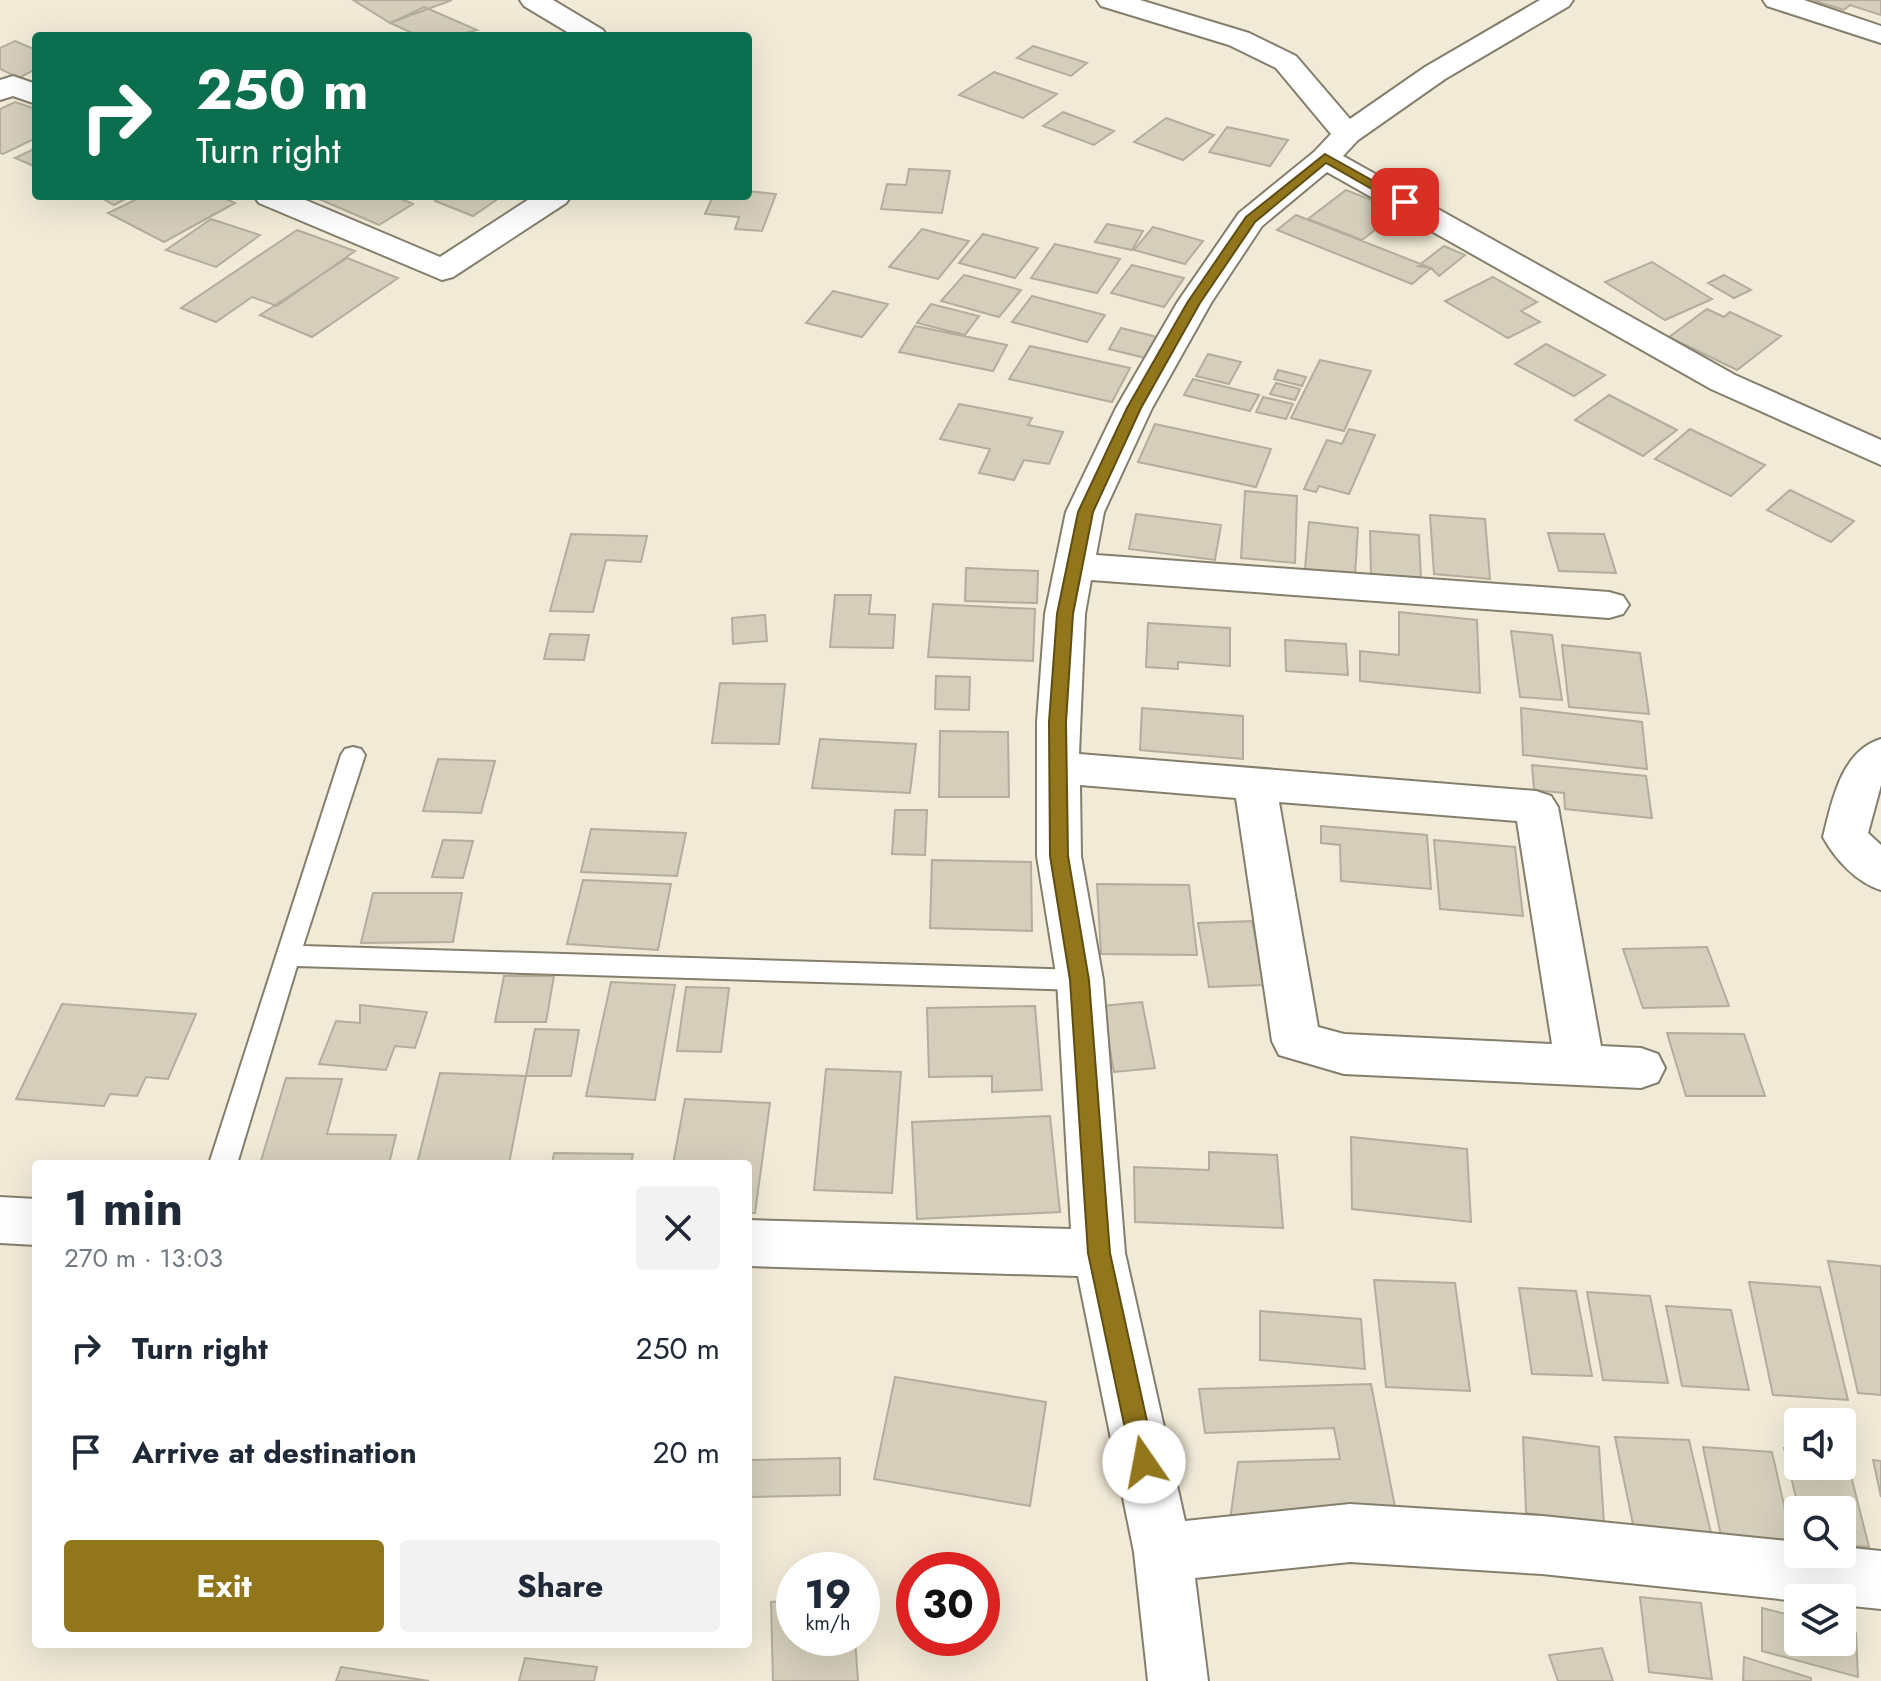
<!DOCTYPE html>
<meta charset="utf-8">
<style>
:root{--surface:#fff;--page:#f2f2f3;--text:#1f2937;--muted:#747a83;--accent:#92761c}
body{margin:0;font-family:Jost,sans-serif;background:var(--page);color:var(--text);height:100vh;display:flex;flex-direction:column;font-size:30px;white-space:nowrap}
*{box-sizing:border-box;margin:0}
p{font-size:26px;color:var(--muted)}
.icon{flex:none;width:44px;height:44px;fill:none;stroke:currentColor;stroke-width:2;stroke-linecap:round;stroke-linejoin:round}
.map{position:relative;flex:1;overflow:hidden}
.panel{position:absolute;left:32px;top:1160px;width:720px;height:488px;display:flex;flex-direction:column;background:var(--surface);border-radius:8px;box-shadow:0 8px 32px #0002}
.panel>*{flex:none}
.banner{position:absolute;left:32px;top:32px;width:720px;height:168px;border-radius:8px;box-shadow:0 8px 32px #0002;background:#0b6e4f;color:#fff;overflow:hidden}
.fabs{position:absolute;left:1784px;top:1408px;display:grid;gap:16px}
.fabs a{display:grid;place-items:center;width:72px;height:72px;border-radius:8px;background:var(--surface);box-shadow:0 8px 32px #0002;font-size:40px}
.speed{position:absolute;left:776px;top:1552px;display:flex;gap:16px;font-size:40px;font-weight:700;text-align:center}
.speed>*{display:grid;place-content:center;width:104px;height:104px;border-radius:50%;background:var(--surface);box-shadow:0 8px 32px #0002;line-height:1}
.speed small{font-size:20px;font-weight:400}
.speed .limit{border:12px solid #d22;background:#fff;color:#111}
.pin{position:absolute;display:grid;place-items:center;width:68px;height:68px;color:#fff;margin:-34px;border-radius:16px;box-shadow:0 4px 12px #0006}
.me{position:absolute;width:88px;margin:-44px;rotate:348deg;stroke-linejoin:round;filter:drop-shadow(0 0 6px #0008)}
.turn{display:flex;align-items:center;gap:28px;height:168px;padding:0 32px;font-size:36px}
.turn .icon{width:104px;height:104px;stroke-width:2.5}
.turn b{display:block;font-size:56px;line-height:68px}
.round{display:grid;place-items:center;flex:none;width:84px;height:84px;border-radius:8px;background:var(--page)}
.head{display:flex;align-items:center;justify-content:space-between;height:136px;padding:0 32px}
h1{font-size:48px;font-weight:700;line-height:60px}
.cta{display:flex;gap:16px;margin-top:auto;padding:16px 32px}
.cta a{flex:1;height:92px;border-radius:8px;background:var(--accent);color:#fff;font-size:32px;font-weight:700;line-height:92px;text-align:center}
.cta a+a{background:var(--page);color:var(--text)}
ul{padding:0;list-style:none}
li{display:flex;align-items:center;gap:24px;height:104px;padding:0 32px}
li div{flex:1}
li b{display:block;font-size:30px}
li em{font-style:normal}
.map>svg:first-child{display:block}
.building{fill:#d5cebb;stroke:#b4ad9b;stroke-width:2}
.lines{fill:none;stroke-linecap:round;stroke-linejoin:round}
.service-casing{stroke:#847e6d;stroke-width:4}
.minor-casing{stroke:#847e6d;stroke-width:4}
.service{fill:#fff;fill-rule:evenodd}
.minor{fill:#fff;fill-rule:evenodd}
.route{fill:#92761c;stroke:#5f4d12;stroke-width:2}
</style>
<div class="map">
<svg width="1881" height="1681" viewBox="0 0 1881 1681">
<rect width="100%" height="100%" fill="#f1ead7"/>
<path class="building" d="M353 0H452L390 23Z
M1812 0H1881V15L1850 5 1844 10Z
M424 7 477 30 453 36H419L390 23Z
M15 41 36 50V69L19 78 0 69V48Z
M1033 46 1087 63 1071 76 1017 58Z
M994 72 1057 94 1023 118 959 95Z
M15 102 36 109V138L3 154 0 153V109Z
M1063 112 1114 131 1094 145 1043 126Z
M1166 118 1214 135 1183 160 1134 142Z
M1227 127 1288 140 1270 166 1209 152Z
M36 148V167L15 158Z
M909 169 950 171 942 213 881 209 887 184 906 185Z
M1346 190 1399 211 1362 240 1308 219Z
M748 191 776 194 762 231 735 229 739 217 705 214 713 196H748Z
M98 196H131L114 205Z
M143 196H220L235 203 164 242 108 213Z
M312 196H394L413 204 379 225Z
M443 196H502L473 216 435 201Z
M1296 215 1431 268 1412 284 1277 230Z
M211 219 260 235 216 267 166 250Z
M1107 224 1143 231 1132 250 1095 242Z
M1153 227 1203 241 1185 264 1134 250Z
M922 229 969 241 938 279 889 267Z
M297 230 355 251 277 306 252 297 216 322 181 308Z
M983 234 1038 248 1015 278 959 263Z
M1055 244 1120 259 1097 293 1031 278Z
M1444 246 1465 255 1439 276 1431 268 1418 266Z
M347 258 398 278 312 337 260 315Z
M1652 262 1712 299 1665 320 1605 282Z
M1132 265 1184 278 1164 307 1111 293Z
M964 275 1021 290 999 317 941 301Z
M1724 275 1751 290 1734 298 1708 283Z
M1493 277 1537 302 1521 311 1540 322 1508 338 1445 301Z
M833 291 888 304 862 337 806 323Z
M1032 296 1105 315 1087 342 1012 322Z
M931 304 979 316 965 335 917 323Z
M1707 309 1724 317 1730 312 1781 336 1737 370 1669 337Z
M915 326 1007 345 993 371 899 352Z
M1121 328 1157 337 1145 358 1109 349Z
M1546 344 1605 375 1574 396 1515 364Z
M1030 346 1130 368 1112 402 1009 379Z
M1208 354 1241 362 1229 384 1196 376Z
M1320 360 1371 371 1344 431 1291 418Z
M1278 370 1306 377 1302 386 1274 379Z
M1193 379 1259 395 1250 411 1184 395Z
M1276 383 1300 389 1295 400 1270 394Z
M1609 395 1677 430 1643 456 1575 420Z
M1263 397 1293 404 1286 419 1256 412Z
M959 404 1032 418 1028 425 1063 432 1049 464 1024 460 1014 480 979 473 990 449 940 439Z
M1155 424 1271 449 1256 487 1138 462Z
M1349 429 1375 435 1349 494 1319 486 1316 492 1304 489 1327 440 1342 444Z
M1690 429 1765 465 1731 496 1655 459Z
M1790 490 1854 521 1831 542 1767 510Z
M1245 491 1297 496 1295 563 1241 558Z
M1136 514 1221 525 1215 560 1129 549Z
M1430 515 1485 519 1490 579 1434 574Z
M1309 522 1358 528 1355 575 1305 569Z
M1370 531 1419 535 1421 580 1371 576Z
M1548 533 1604 534 1616 573 1559 571Z
M571 534 647 536 641 562 606 560 593 612 550 611Z
M966 568 1038 571 1037 603 965 601Z
M835 595H871L869 614 895 615 893 648 830 647Z
M933 604 1035 609 1033 661 928 657Z
M1399 612 1477 620 1480 693 1360 681V651L1399 655Z
M765 615 767 641 733 644 732 618Z
M1148 623 1230 628V666L1178 662V669L1146 667Z
M1511 631 1552 635 1562 700 1520 697Z
M550 634 589 635 584 660 544 659Z
M1285 640 1346 644 1348 675 1286 671Z
M1562 645 1640 653 1649 714 1569 707Z
M936 676 970 677 969 710 935 709Z
M720 683 785 684 779 744 712 743Z
M1142 708 1243 716V759L1140 750Z
M1521 708 1642 722 1647 769 1523 755Z
M940 731 1008 732 1009 797H939Z
M820 739 916 744 910 793 812 788Z
M438 759 495 761 481 813 423 811Z
M1532 765 1646 776 1652 818 1565 809 1564 793 1534 790Z
M895 810H927L925 855 892 854Z
M1321 826 1427 835 1431 889 1341 881 1340 845 1321 843Z
M591 829 686 833 677 876 581 872Z
M443 840 473 841 463 878 432 877Z
M1434 840 1515 847 1523 916 1440 909Z
M932 860 1031 862 1032 931 930 928Z
M583 880 671 884 658 950 567 944Z
M1097 884 1189 885 1197 955 1101 954Z
M373 893H462L453 942 361 943Z
M1252 921 1265 985 1209 987 1198 923Z
M1707 947 1729 1006 1643 1008 1623 949Z
M504 976H554L546 1022H495Z
M611 982 675 985 655 1100 586 1096Z
M686 987 729 988 721 1052 677 1051Z
M1142 1002 1155 1068 1114 1072 1102 1006Z
M62 1004 196 1014 168 1079 146 1077 137 1096 110 1094 104 1106 16 1099Z
M360 1005 427 1012 415 1048 395 1046 386 1070 319 1064 336 1021 360 1023Z
M1035 1006 1042 1090 992 1092V1076L929 1077 927 1008Z
M535 1029 579 1030 571 1076H526Z
M1667 1033 1744 1034 1765 1096H1686Z
M826 1069 901 1072 892 1193 814 1190Z
M440 1073 526 1076 509 1164H417Z
M286 1078 342 1079 327 1134 396 1135 389 1164H260Z
M685 1099 770 1103 755 1213H748V1164H673Z
M1050 1116 1060 1212 917 1219 912 1122Z
M1351 1137 1467 1149 1471 1222 1352 1209Z
M1209 1152 1277 1155 1283 1228 1135 1222 1134 1167 1209 1170Z
M554 1153 633 1154 631 1164H552Z
M1828 1261 1881 1266V1395L1858 1393Z
M1374 1280 1455 1283 1470 1391 1386 1387Z
M1749 1282 1820 1287 1848 1400 1773 1395Z
M1519 1288 1576 1291 1592 1376 1532 1374Z
M1587 1292 1650 1296 1668 1383 1603 1380Z
M1666 1306 1731 1310 1749 1390 1682 1386Z
M1260 1311 1361 1319 1365 1369 1260 1360Z
M895 1377 1046 1402 1030 1506 874 1479Z
M1371 1384 1398 1522 1229 1527 1238 1462 1340 1459 1334 1428 1205 1433 1199 1389Z
M1523 1437 1599 1447 1604 1524 1526 1513Z
M1615 1437 1689 1440 1712 1537 1635 1534Z
M1703 1447 1772 1452 1792 1540 1721 1536Z
M1784 1448 1798 1449V1466H1842V1452H1845L1869 1547 1842 1545V1510H1799Z
M840 1458V1495L748 1497V1460Z
M1873 1460 1881 1461V1497Z
M1640 1597 1701 1603 1712 1679 1649 1672Z
M794 1600V1638H855L858 1681H773L771 1602Z
M1762 1608 1798 1617V1642H1842V1629L1856 1633 1858 1677 1762 1651Z
M1602 1648 1613 1681H1558L1549 1655Z
M1744 1657 1811 1678V1681H1743Z
M525 1658 597 1667 594 1681H519Z
M341 1667 429 1681H336Z"/>
<g class="lines">
<g class="service-casing">
<path id="service" d="M353 747 361 749 365 755 303 946 1080 970 1089 973 1093 980 1089 987 1080 990 297 966 237 1164H209L341 755 345 749Z"/>
</g>
<g class="minor-casing">
<path id="minor" d="M520 0H553L603 30 607 36H574L524 6Z
M1097 0H1140L1249 33 1296 56 1350 119 1425 67 1540 0H1573L1569 6 1445 79 1358 140 1343 156 1735 375 1881 440V465L1711 389 1327 172 1262 226 1211 303 1152 408 1104 512 1096 555 1609 592 1623 596 1629 605 1623 614 1609 618 1091 580 1085 614 1079 754 1536 791 1551 796 1558 807 1601 1046 1641 1048 1658 1054 1665 1068 1658 1082 1641 1088 1344 1074 1279 1055 1272 1041 1236 798 1080 785 1081 856 1103 980 1125 1253 1185 1521 1350 1504 1542 1516 1798 1542V1554H1842V1547L1881 1551V1609L1842 1605V1598H1798V1601L1542 1574 1350 1562 1195 1578 1208 1681H1148L1134 1552 1078 1276 748 1266V1220L1071 1229 1057 980 1037 856V722L1045 614 1066 512 1116 408 1177 303 1239 213 1314 152 1331 134 1276 68 1229 45 1101 6ZM1279 802 1517 821 1552 1044 1344 1034 1318 1027Z
M1763 0H1804L1881 26V43L1767 6Z
M13 76 36 84V104L13 96 0 100V80Z
M254 196H296L440 257 534 196H571L566 203 453 277 442 280 259 203Z
M1881 739V785L1868 833 1881 845V890C1857 883 1835 859 1823 837 1832 801 1841 751 1881 739Z
M0 1197 36 1199V1245L0 1243Z"/>
</g>
<use href="#service" class="service"/>
<use href="#minor" class="minor"/>
</g>
<path class="route" d="M1325 154 1411 202 1400 205 1326 163 1255 222 1200 303 1141 408 1093 512 1073 614 1066 722 1068 856 1089 980 1110 1253 1156 1462 1152 1470 1144 1474 1136 1470 1132 1462 1088 1253 1070 980 1050 856 1049 722 1057 614 1078 512 1127 408 1187 303 1246 217Z"/>
</svg>
<div class="fabs">
<a><svg class="icon" aria-label="sound" viewBox="0 0 24 24"><path d="M4 9h4l5-4v14l-5-4H4zM17 9q2 3 0 6"/></svg></a>
<a><svg class="icon" aria-label="search" viewBox="0 0 24 24"><circle cx="10" cy="10" r="6"/><path d="M15 15l6 6"/></svg></a>
<a><svg class="icon" aria-label="layers" viewBox="0 0 24 24"><path d="M12 4l9 5-9 5-9-5zM3 14l9 5 9-5"/></svg></a>
</div>
<div class="speed"><div>19<small>km/h</small></div><div class="limit">30</div></div>
<div class="pin" style="left:1405px;top:202px;background:#d93025"><svg class="icon" aria-label="arrive" viewBox="0 0 24 24"><path d="M6 21V4h12l-3 4 3 4H6"/></svg></div>
<svg class="me" style="left:1144px;top:1462px" viewBox="-20 -20 40 40"><circle r="19" fill="#fff"/><path d="M0-13L10 11 0 6-10 11z" fill="#92761c"/></svg>
<div class="banner">
<div class="turn"><svg class="icon" aria-label="right" viewBox="0 0 24 24"><path d="M7 20v-9h11M14 6l5 5-5 5"/></svg><div><b>250 m</b>Turn right</div></div>
</div>
<section class="panel">
<div class="head"><div><h1>1 min</h1><p>270 m · 13:03</p></div><a class="round"><svg class="icon" aria-label="close" viewBox="0 0 24 24"><path d="M6 6l12 12M18 6L6 18"/></svg></a></div>
<ul>
<li><svg class="icon" aria-label="right" viewBox="0 0 24 24"><path d="M7 20v-9h11M14 6l5 5-5 5"/></svg><div><b>Turn right</b></div><em>250 m</em></li>
<li><svg class="icon" aria-label="arrive" viewBox="0 0 24 24"><path d="M6 21V4h12l-3 4 3 4H6"/></svg><div><b>Arrive at destination</b></div><em>20 m</em></li>
</ul>
<div class="cta"><a>Exit</a><a>Share</a></div>
</section>
</div>
